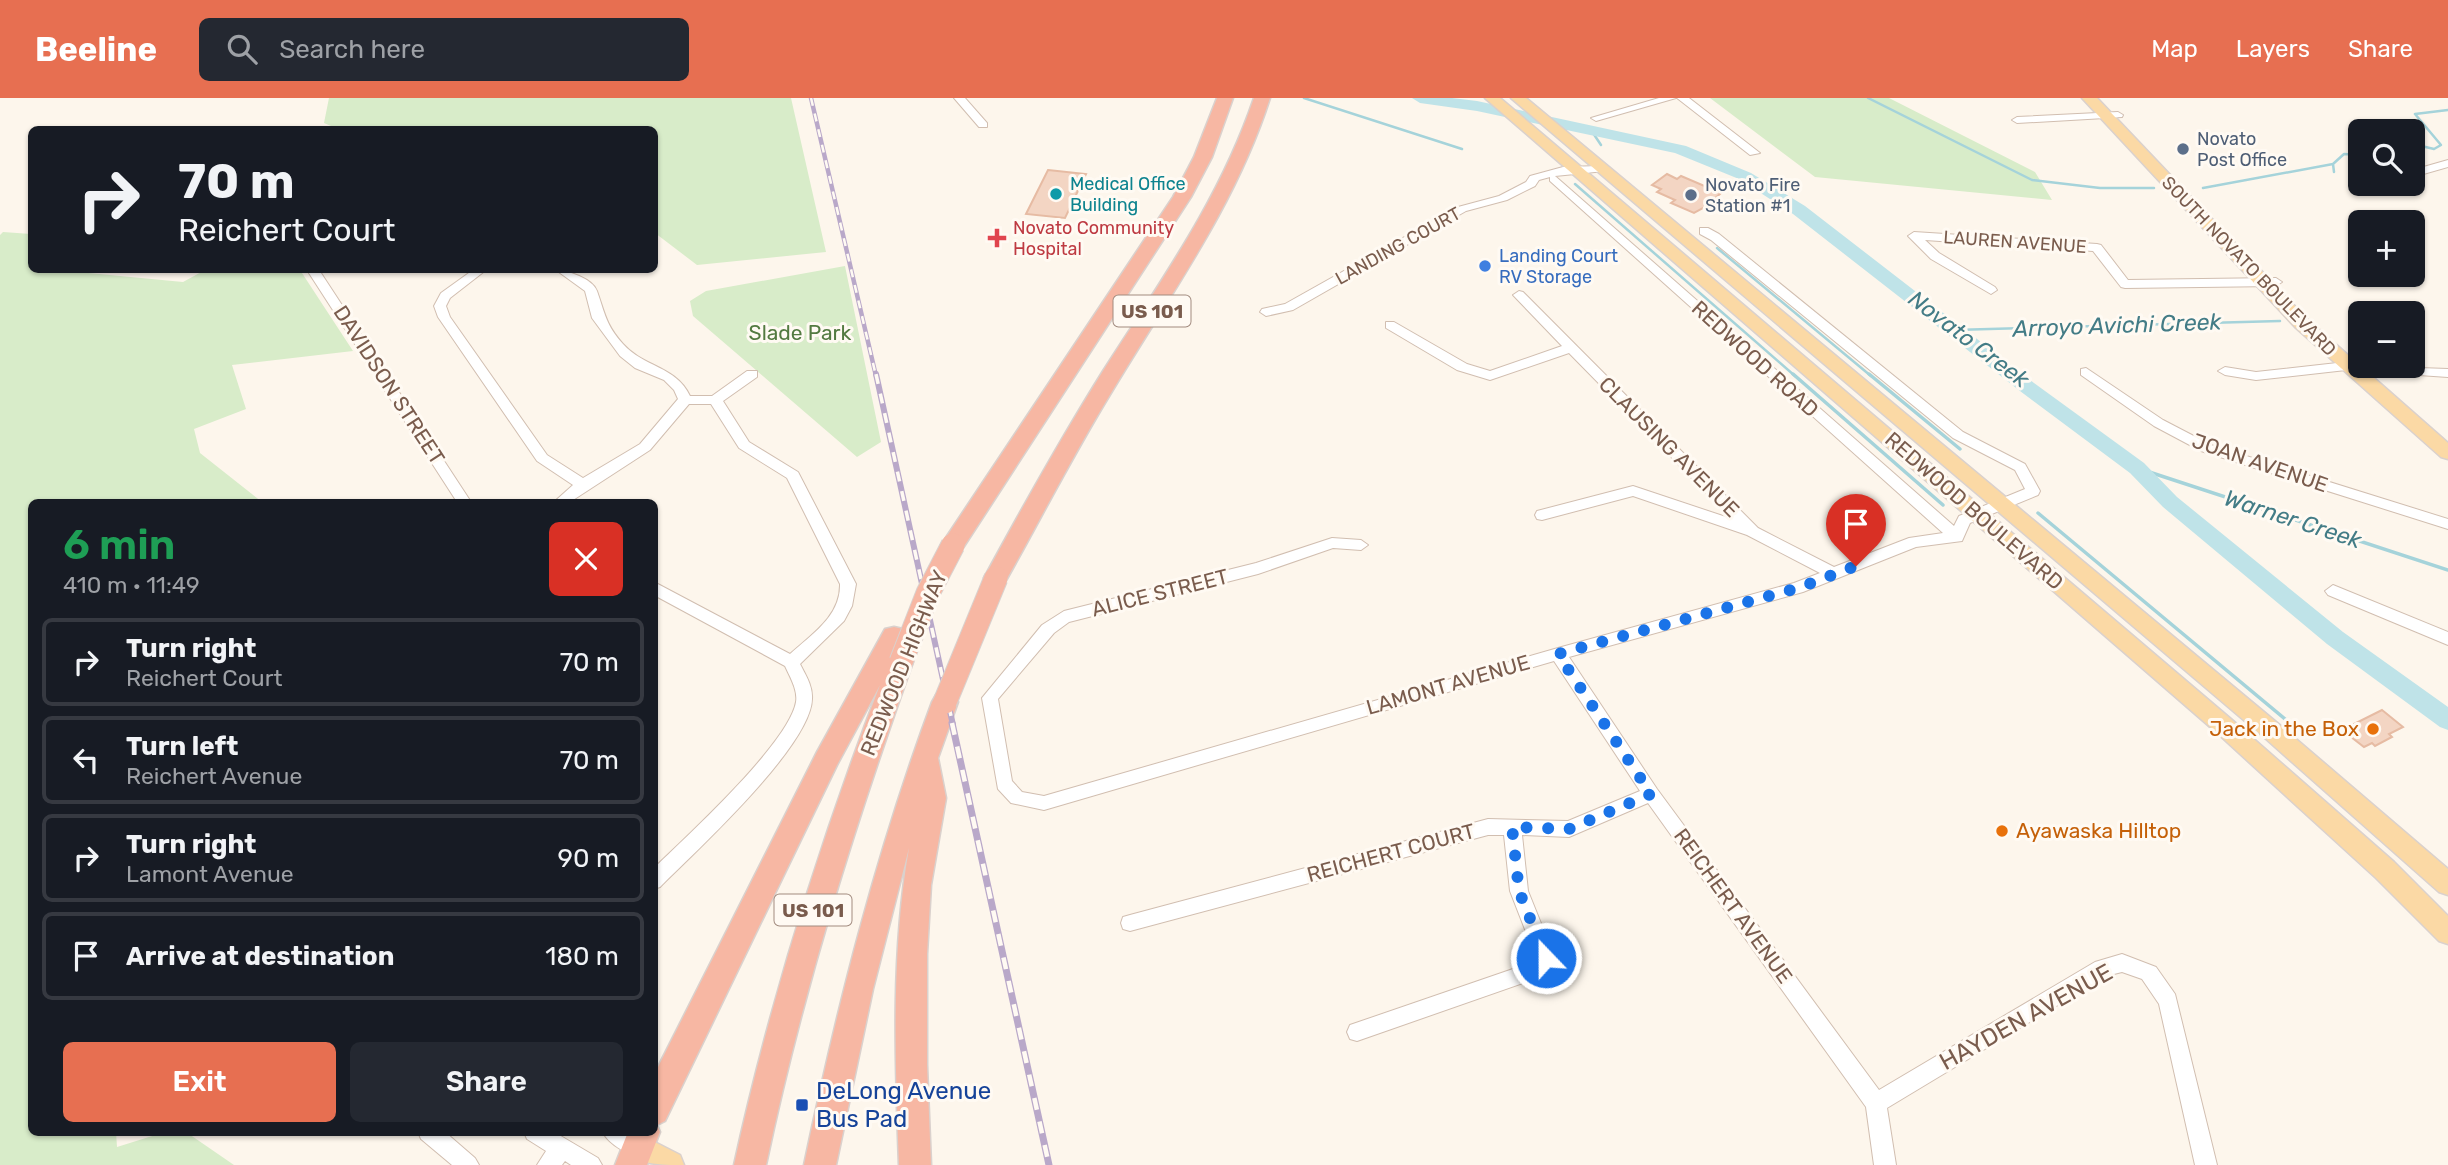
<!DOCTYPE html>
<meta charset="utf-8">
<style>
:root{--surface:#171b24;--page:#242831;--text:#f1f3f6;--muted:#9ea1a6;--line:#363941;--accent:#e76f51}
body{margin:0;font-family:Rubik,sans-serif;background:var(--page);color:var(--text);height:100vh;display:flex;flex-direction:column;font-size:26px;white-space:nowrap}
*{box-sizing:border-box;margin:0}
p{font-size:23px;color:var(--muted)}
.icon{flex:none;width:38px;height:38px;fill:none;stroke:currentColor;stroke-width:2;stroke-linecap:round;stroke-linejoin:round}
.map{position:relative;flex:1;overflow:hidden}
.details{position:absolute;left:28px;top:401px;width:630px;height:637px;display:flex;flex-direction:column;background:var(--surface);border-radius:10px;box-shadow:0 2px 5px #0004}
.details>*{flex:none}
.top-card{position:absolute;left:28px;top:28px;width:630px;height:147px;border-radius:10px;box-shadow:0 2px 5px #0004;background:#171b24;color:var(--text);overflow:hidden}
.tools{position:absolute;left:2348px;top:21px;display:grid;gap:14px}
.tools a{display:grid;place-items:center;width:77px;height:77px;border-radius:10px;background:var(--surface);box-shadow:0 2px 5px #0004;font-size:35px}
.pin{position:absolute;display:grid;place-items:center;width:60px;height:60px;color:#fff;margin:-72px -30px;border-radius:50% 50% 50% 0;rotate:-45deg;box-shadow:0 0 7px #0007}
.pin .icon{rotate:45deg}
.me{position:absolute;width:77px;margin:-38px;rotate:338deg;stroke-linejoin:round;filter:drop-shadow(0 0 5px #0008)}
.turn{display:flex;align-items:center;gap:24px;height:147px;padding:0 35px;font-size:32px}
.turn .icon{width:91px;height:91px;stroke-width:2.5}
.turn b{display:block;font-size:49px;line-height:60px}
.round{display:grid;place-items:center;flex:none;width:74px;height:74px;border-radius:10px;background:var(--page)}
.summary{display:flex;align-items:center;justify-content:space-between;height:119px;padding:0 35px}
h1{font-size:42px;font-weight:600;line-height:52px;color:#1e9e55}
.button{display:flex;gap:14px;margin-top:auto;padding:14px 35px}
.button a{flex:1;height:80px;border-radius:10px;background:var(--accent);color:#fff;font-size:28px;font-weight:600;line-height:80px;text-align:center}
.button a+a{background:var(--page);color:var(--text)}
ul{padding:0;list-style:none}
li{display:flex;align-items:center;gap:21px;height:88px;margin:0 14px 10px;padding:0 21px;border:4px solid var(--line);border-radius:10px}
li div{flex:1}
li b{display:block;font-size:26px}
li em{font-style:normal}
header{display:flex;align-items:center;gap:42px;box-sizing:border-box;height:98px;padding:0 35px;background:var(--accent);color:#fff}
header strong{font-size:33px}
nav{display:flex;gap:38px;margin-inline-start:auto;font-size:24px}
.search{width:490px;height:63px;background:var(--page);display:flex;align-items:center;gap:18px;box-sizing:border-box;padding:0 24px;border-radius:10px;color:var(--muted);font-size:26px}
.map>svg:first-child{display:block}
.green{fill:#d8ecc9}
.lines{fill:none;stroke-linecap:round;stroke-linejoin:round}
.stream-far1{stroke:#a5d3da;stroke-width:2.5}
.stream{stroke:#a5d3da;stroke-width:3.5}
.river{fill:#bfe3e8;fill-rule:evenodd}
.building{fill:#f3d5c3;stroke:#e6bba3;stroke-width:2}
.minor-casing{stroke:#d1beb0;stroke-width:2}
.major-casing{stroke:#dad1cd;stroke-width:3}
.highway-casing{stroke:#dad1cd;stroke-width:3}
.minor{fill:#fff;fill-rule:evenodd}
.major{fill:#fbd9a5;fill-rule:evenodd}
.highway{fill:#f7b7a3;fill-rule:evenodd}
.rail-far2-casing{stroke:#b9a8c9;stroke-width:4.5}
.rail-far1-casing{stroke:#b9a8c9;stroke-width:6}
.rail-casing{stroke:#b9a8c9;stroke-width:7}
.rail-far2{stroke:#fffaf3;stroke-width:2.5;stroke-dasharray:8;stroke-linecap:butt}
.rail-far1{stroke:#fffaf3;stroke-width:3.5;stroke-dasharray:10;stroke-linecap:butt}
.rail{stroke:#fffaf3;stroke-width:4.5;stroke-dasharray:12;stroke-linecap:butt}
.highway-bridge-casing{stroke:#dad1cd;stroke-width:25;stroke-linecap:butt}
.highway-bridge{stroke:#f7b7a3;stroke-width:23}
.route{stroke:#1a73e8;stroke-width:12;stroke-dasharray:0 21.6}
.service-dot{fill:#5c6f8a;stroke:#fffaf3;stroke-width:2.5}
.culture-dot{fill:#0f9aa8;stroke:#fffaf3;stroke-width:2.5}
.health-dot{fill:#e0444e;stroke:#fffaf3;stroke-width:2.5}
.shop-dot{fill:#3f7fe0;stroke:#fffaf3;stroke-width:2.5}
.food-dot{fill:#e8710a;stroke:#fffaf3;stroke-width:2.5}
.transit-dot{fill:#1a4fb4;stroke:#fffaf3;stroke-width:2.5}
.labels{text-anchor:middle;stroke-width:6;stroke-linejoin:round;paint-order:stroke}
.far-service-label{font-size:18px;fill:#4e5e75;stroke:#fffaf3;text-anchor:start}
.far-culture-label{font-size:18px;fill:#0d838f;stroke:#fffaf3;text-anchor:start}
.far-health-label{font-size:18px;fill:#be3a42;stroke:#fffaf3;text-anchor:start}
.far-street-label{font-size:18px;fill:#7a5c4d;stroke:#fffaf3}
.far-shop-label{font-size:18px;fill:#366cbe;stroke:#fffaf3;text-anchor:start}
.shield{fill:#fffaf3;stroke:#a28b7f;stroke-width:2}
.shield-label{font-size:19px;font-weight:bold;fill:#7a5c4d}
.park-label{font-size:21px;fill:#537a41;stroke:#fffaf3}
.street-label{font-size:21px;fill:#7a5c4d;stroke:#fffaf3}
.food-label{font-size:21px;fill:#c56008;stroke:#fffaf3;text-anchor:end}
.water-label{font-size:23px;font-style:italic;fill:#437c86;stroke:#fffaf3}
.near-street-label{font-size:24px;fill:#7a5c4d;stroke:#fffaf3}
.near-transit-label{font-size:24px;fill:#164399;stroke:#fffaf3;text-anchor:start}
</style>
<header>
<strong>Beeline</strong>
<div class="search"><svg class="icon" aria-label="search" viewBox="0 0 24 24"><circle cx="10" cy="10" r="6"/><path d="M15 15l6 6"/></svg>Search here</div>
<nav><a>Map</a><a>Layers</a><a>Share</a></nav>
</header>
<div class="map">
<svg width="2448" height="1067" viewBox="0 0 2448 1067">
<rect width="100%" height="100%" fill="#fdf6ec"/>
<path class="green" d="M329 0H791L826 154 697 167 655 135 654 32 338 31 324 25Z
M1710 0H1889L2035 74 2052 102 1815 79Z
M3 134 31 136 32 172H75L78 174 183 184 205 172H300L353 253 232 267 246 311 194 331 200 355 262 404H32V1034H116L117 1049 165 1034H186L234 1067H0V137Z
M845 168 881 344 857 359 693 218 690 203 706 193Z"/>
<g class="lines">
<path class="stream-far1" d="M1304 0 1462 51
M1868 0 2032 82 2100 90H2154
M1591 32 1601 47
M2413 46 2434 51 2441 47 2415 16 2448 12
M2334 74 2333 66 2344 56 2361 57
M1575 86 1795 278
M2203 90 2333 66
M1717 150 1871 278
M1954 232 2280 223"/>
<path class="stream" d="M1793 276 1943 407
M1869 276 1960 351
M2137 370 2448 472
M2038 415 2291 626"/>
<path class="river" d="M1412 0H1452L1477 3 1686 48 1751 75 1805 108 2034 285 2144 365 2177 399 2343 534 2448 609V632L2440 629 2327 546 2163 409 2130 375 2020 293 1793 116 1739 81 1675 55 1477 13 1420 5Z"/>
</g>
<path class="building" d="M1048 72 1086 76 1065 120 1026 116Z
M1667 76 1677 81 1681 78 1721 95 1705 109 1694 115 1671 105 1675 102 1657 94 1661 91 1652 87Z
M2382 612 2403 629 2389 636 2392 639 2375 648 2372 645 2364 649 2342 632Z"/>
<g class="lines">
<g class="minor-casing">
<path id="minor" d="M954 0H965L987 25V29H979Z
M1659 0H1676L1596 23 1591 20Z
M1677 0H1689L1760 55 1750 57Z
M2118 14 2123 17 2122 19 2017 25 2012 22 2017 19Z
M2448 62V69L2413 79V72Z
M1601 68 1607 71 1605 73 1555 78 1954 428 1959 418 2025 391 2015 372 1953 340 1711 142 1700 136V130H1708L1719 136 1963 334 2025 366 2040 393 2038 397 1970 425 1962 443 1916 449 1803 494 1569 559 1657 691 1879 992 2095 864 2122 856 2156 869 2175 896 2217 1067H2195L2159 906 2142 881 2122 874 2106 878 1887 1010 1896 1067H1874L1866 1009 1648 705 1569 739 1522 737 1528 793 1555 860 1553 866 1526 884 1357 943 1350 941 1347 934 1350 927 1513 871 1535 857 1510 793 1504 737H1488L1130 833 1123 831 1121 825 1123 819 1130 817 1488 721 1568 723 1640 693 1554 563 1044 712 1011 705 998 691 982 600 1042 527 1064 513 1256 465 1332 440 1361 442 1368 447 1361 452 1333 450 1258 476 1069 524 1054 535 998 601 1012 683 1022 694 1044 698 1558 550 1794 485 1820 475 1747 437 1633 398 1542 422 1537 421 1535 417 1537 413 1633 388 1732 421 1569 255 1490 282 1457 272 1386 230V224H1394L1467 266 1490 273 1562 248 1513 197 1519 193 1523 194 1758 430 1834 469 1909 440 1943 435 1550 83V79L1539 82 1535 88 1507 102 1466 113 1293 212 1266 218 1260 214 1262 211 1285 206 1458 109 1499 98 1526 84 1530 78 1563 69Z
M1914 134 2097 146 2101 147 2128 182 2276 180 2282 184 2276 188 2125 190 2121 189 2093 153 1925 142 1939 155 1995 189 1997 192 1991 196 1931 161 1908 138Z
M307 172H319L471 404H457Z
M473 172H486L450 200 446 208 450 219 547 357 583 380 640 346 678 301 674 292 664 282 635 270 620 258 592 220 585 193 556 172C567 172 593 181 597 193 605 216 606 227 623 246 643 269 676 268 690 298H712L747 273H757V279L723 303 749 344 798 374 856 486 852 508 844 523 800 566C805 576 813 588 812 601 811 648 695 754 660 789L654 791V770C687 738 789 645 796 604 798 592 790 579 785 568L654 497V484L790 556C811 537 841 518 840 486L787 380 739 350 711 306H689L650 352 570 404H554L573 387 537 363 438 219 434 208 441 195Z
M2346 264 2361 265V268L2448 271V279L2346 272 2256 282 2225 277 2218 273 2225 269 2256 274Z
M2086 270 2163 322 2211 347 2448 421V431L2201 353 2154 328 2081 277V271Z
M2333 487 2448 534V547L2328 497 2325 493Z
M418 1034H445L475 1060 479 1067H452L421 1041Z
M524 1034H554L598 1060 602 1067H571L565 1063 562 1067H537L546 1053 527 1041Z
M603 1034C620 1034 640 1030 647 1049L644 1056 637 1059C625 1054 608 1046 603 1034Z"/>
</g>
<g class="major-casing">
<path id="major" d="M1485 0H1500L2232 622 2394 764 2448 818V846L2439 843 2376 780 2216 634Z
M1511 0H1526L2282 629 2448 771V797L2439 794 2266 641Z
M2082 0H2097L2308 222 2448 345V361L2441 359 2296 230Z
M637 1035 680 1057 684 1067C662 1067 633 1067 623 1049L627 1039Z"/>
</g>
<g class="highway-casing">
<path id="highway" d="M1217 0H1233L1212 59 1191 99 961 453 953 455 945 453 941 447 1173 99 1194 59Z
M1254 0H1270C1235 109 1169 198 1111 295 1073 357 1040 422 1004 486L996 489 988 486 984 480C1022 410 1061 340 1103 273 1160 184 1220 101 1254 0Z
M894 529 903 531 906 538 897 556 910 557 913 564C854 729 802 895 766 1067H734C770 903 820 744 880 587L837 667 665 1023 657 1027 660 1034 647 1067H615L628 1034H654V977L817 654 885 531Z
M945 594 954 597 958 604 938 660 946 700 931 787 927 856V967L931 1067H899C895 962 891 854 909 750L873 891 836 1067H804C837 909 876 755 932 604L936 597Z"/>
</g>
<use href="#minor" class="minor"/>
<use href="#major" class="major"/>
<use href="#highway" class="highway"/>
<g class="rail-far2-casing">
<path id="rail-far2" d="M811 0 876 278"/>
</g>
<g class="rail-far1-casing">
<path id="rail-far1" d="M876 276 953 627"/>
</g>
<g class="rail-casing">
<path id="rail" d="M952 625 1049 1067"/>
</g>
<use href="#rail-far2" class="rail-far2"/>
<use href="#rail-far1" class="rail-far1"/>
<use href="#rail" class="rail"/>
<g class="highway-bridge-casing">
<path id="highway-bridge" d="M901 564 928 495 953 447
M945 604 996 480"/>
</g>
<use href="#highway-bridge" class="highway-bridge"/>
</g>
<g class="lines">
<path class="route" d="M1546 860 1519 793 1512 729 1569 731 1651 696 1558 556 1798 490 1856 468"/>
</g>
<g class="service-dot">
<circle cx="2183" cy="51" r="7"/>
<circle cx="1691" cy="97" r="7"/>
</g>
<circle class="culture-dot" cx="1056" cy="96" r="7"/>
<path class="health-dot" d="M993.5 129.5h7v7h7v7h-7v7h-7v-7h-7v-7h7z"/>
<circle class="shop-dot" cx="1485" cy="168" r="7"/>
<g class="food-dot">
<circle cx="2373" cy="631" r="7"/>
<circle cx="2002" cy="733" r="7"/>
</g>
<rect class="transit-dot" x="795" y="1000" width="14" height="14" rx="3.5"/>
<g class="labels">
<g class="far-service-label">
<text x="2197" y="47">Novato<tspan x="2197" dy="21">Post Office</tspan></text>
<text x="1705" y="93">Novato Fire<tspan x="1705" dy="21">Station #1</tspan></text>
</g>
<g class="far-culture-label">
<text x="1070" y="92">Medical Office<tspan x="1070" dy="21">Building</tspan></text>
</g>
<g class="far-health-label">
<text x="1013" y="136">Novato Community<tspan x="1013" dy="21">Hospital</tspan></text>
</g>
<g class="far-street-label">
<text transform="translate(2015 144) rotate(4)" y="6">LAUREN AVENUE</text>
<text transform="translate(1398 148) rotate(-29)" y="6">LANDING COURT</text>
<text transform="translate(2249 168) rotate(46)" y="6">SOUTH NOVATO BOULEVARD</text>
</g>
<g class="far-shop-label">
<text x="1499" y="164">Landing Court<tspan x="1499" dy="21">RV Storage</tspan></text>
</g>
<g class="shield">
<rect x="1113.5" y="197.5" width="77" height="31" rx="5"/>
<rect x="774.5" y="796.5" width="77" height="31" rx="5"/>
</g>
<g class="shield-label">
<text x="1152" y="220">US 101</text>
<text x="813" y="819">US 101</text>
</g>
<g class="park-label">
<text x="800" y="242">Slade Park</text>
</g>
<g class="street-label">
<text transform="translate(1755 261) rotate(42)" y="7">REDWOOD ROAD</text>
<text transform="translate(389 287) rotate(57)" y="7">DAVIDSON STREET</text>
<text transform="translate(1669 349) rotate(45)" y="7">CLAUSING AVENUE</text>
<text transform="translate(2260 365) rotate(19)" y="7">JOAN AVENUE</text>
<text transform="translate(1974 413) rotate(41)" y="7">REDWOOD BOULEVARD</text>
<text transform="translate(1160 495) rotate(-14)" y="7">ALICE STREET</text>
<text transform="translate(904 565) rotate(-68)" y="7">REDWOOD HIGHWAY</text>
<text transform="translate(1448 587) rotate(-16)" y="7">LAMONT AVENUE</text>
<text transform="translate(1391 755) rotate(-15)" y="7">REICHERT COURT</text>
<text transform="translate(1733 808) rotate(54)" y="7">REICHERT AVENUE</text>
</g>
<g class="food-label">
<text x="2359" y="638">Jack in the Box</text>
<text x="2016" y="740" text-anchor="start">Ayawaska Hilltop</text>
</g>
<g class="water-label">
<text transform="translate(2117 227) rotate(-2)" y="8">Arroyo Avichi Creek</text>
<text transform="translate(1969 241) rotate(37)" y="8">Novato Creek</text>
<text transform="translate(2293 421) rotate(18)" y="8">Warner Creek</text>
</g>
<g class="near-street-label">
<text transform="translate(2026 919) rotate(-29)" y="8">HAYDEN AVENUE</text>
</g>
<g class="near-transit-label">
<text x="816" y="1001">DeLong Avenue<tspan x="816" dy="28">Bus Pad</tspan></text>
</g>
</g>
</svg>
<div class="tools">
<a><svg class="icon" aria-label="search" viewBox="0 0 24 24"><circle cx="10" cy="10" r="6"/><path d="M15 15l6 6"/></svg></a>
<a>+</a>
<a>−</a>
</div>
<div class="pin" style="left:1856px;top:468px;background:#d93025"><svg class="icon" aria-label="arrive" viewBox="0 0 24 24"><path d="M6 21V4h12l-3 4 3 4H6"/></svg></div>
<svg class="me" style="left:1546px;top:860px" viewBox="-20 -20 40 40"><circle r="17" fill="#1a73e8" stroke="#fff" stroke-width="3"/><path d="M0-11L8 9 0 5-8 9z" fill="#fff"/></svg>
<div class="top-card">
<div class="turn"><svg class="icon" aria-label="right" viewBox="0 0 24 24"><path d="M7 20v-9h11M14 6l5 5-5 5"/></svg><div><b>70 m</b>Reichert Court</div></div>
</div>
<section class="details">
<div class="summary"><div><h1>6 min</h1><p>410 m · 11:49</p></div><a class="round" style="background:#d93025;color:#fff"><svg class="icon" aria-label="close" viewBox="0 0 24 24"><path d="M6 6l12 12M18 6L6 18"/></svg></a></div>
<ul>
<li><svg class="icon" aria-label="right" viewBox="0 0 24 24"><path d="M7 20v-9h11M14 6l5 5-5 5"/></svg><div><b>Turn right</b><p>Reichert Court</p></div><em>70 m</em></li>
<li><svg class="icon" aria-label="left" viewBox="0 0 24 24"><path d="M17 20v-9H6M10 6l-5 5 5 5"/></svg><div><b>Turn left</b><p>Reichert Avenue</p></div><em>70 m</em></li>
<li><svg class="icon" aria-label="right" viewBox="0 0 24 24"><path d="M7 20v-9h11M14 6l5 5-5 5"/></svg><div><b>Turn right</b><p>Lamont Avenue</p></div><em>90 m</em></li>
<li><svg class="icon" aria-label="arrive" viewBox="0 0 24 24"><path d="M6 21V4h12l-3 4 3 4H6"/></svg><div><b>Arrive at destination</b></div><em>180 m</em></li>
</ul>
<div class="button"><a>Exit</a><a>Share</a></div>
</section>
</div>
